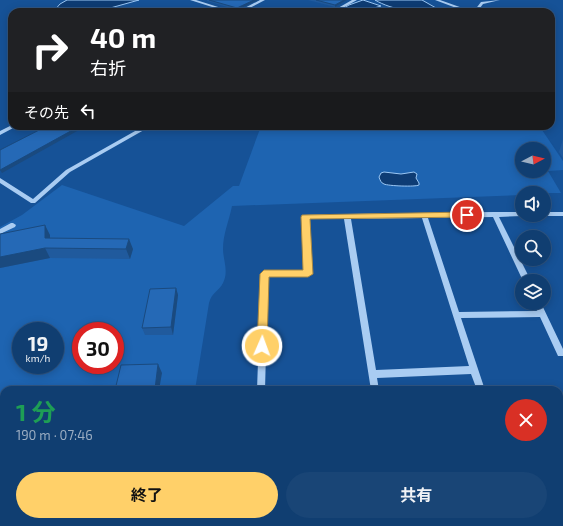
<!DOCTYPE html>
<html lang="ja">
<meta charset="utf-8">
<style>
:root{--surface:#103e71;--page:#194576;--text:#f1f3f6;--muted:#9caec3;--line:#305784;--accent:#ffd069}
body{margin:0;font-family:"Exo 2","Noto Sans JP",sans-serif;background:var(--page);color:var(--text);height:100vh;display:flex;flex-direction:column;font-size:15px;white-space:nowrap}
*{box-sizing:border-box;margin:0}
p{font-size:13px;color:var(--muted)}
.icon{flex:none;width:22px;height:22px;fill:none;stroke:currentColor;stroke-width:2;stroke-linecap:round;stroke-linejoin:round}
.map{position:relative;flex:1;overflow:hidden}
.drawer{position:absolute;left:0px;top:386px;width:563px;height:140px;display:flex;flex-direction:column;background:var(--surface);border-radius:12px 12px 0 0;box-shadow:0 2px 10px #0003,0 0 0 1px var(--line)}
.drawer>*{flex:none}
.hud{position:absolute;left:8px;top:8px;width:547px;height:122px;border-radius:12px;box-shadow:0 2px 10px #0003,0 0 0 1px var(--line);background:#202124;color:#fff;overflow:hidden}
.needle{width:26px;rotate:83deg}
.buttons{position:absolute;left:515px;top:142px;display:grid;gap:8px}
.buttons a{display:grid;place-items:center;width:36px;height:36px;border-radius:50%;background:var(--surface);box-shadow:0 2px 10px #0003,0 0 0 1px var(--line);font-size:20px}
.speed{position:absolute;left:12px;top:322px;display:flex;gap:8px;font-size:20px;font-weight:700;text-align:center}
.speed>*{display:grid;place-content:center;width:52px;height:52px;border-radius:50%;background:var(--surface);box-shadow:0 2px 10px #0003,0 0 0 1px var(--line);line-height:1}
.speed small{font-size:10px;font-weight:400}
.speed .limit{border:6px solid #d22;background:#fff;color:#111}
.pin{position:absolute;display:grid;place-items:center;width:34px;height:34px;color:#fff;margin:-17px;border:2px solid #fff;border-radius:50%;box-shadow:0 1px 4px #0007}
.me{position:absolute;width:44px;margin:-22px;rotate:2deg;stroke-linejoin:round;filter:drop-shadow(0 0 3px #0008)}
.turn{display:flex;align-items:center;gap:14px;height:84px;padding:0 16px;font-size:18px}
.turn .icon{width:52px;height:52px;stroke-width:2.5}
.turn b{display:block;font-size:28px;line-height:34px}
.then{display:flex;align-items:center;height:38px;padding:0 16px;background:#0003;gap:8px;font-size:15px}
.round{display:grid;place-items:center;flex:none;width:42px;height:42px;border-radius:21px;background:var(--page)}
.overview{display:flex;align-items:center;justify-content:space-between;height:68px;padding:0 16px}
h1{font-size:24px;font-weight:700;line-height:30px;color:#1e9e55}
.primary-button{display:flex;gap:8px;margin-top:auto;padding:8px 16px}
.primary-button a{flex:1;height:46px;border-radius:24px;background:var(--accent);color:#111;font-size:16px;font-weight:700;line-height:46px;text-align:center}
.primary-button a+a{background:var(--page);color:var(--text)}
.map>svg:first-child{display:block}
.green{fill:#1e64b1;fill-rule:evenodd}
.water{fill:#0e3c74;stroke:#9bc7f4}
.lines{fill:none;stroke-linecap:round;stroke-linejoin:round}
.minor{fill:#a9ccf2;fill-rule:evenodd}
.wall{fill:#205a9d}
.shaded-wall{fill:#1a4a7f}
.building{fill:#2569b6;stroke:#1a4a7f}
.route{fill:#ffd069;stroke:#a68744}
</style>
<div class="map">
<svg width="563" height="526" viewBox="0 0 563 526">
<rect width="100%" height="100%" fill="#165297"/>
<path class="green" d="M261 126H541L542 130 563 161V170L548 171 561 193H522V195L232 206C229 221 223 234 223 249 223 260 229 271 223 283 219 291 212 292 209 303L195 390H4V522H167V526H0V227L22 215 62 185 184 226 233 186H239ZM522 149H544V171H522ZM21 331H55V365H21ZM81 331H115V365H81Z"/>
<path class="water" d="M67 0H139L96 12H53L60 4Z
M363 0 381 6 360 12H338L349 5Z
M375 0H422L436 8C417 14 392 10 375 0Z
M384 172 401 174 414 172 417 174 416 178 419 183V185C416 187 388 186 384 184 381 183 380 180 379 177L381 173Z"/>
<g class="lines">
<path class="minor" d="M190 0H196L234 12H228Z
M260 0H265L242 12H237Z
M352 0H357L336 12H331Z
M435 0H440L471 11H474L481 2 500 0 483 4 477 12H467Z
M12 125V126H17L0 135V131Z
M144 126H151L70 172 35 203H31L0 183V178L33 199 66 170Z
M493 212H522V215H525L522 216 499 217 531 281H523L493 217 428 218 459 312 537 311 533 303H541L563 349V356H558L540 317 461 318 485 390H477L471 374 377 378 379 390H371L344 219H308L312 273 311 275 268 277 265 390H257L261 274 262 272 265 271 304 270 302 217 303 215 347 214ZM422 218 469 366 376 370 351 219Z
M544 212H563V216H542L544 215Z
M11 223H13L16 225 15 227 0 234V229Z
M318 522H328V526H318Z
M445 522H455L456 526H446Z
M519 522H529L530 526H520Z"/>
</g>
<path class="wall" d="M207 0H259L237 10 207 1Z
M308 0H347L335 7Z
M563 139V158L559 152Z
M50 235V238L133 249 130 259 50 258 0 268Z
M176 288 178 295 173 335H145L142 328Z"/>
<path class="shaded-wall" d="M254 0H259L237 10V8Z
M344 0H347L335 7V5Z
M78 127 79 130 2 173 0 170Z
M45 225 50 235V248L45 238Z
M129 239 133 249 130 259 126 249Z
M45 248 50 258 0 268V257Z
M176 288 178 295 173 335 171 327Z
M158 364 162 373 159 390 155 389Z
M159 522H164L163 526H158Z"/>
<path class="building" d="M209 0H254L237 8Z
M316 0H344L335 5Z
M47 126H76L78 127 0 170V150Z
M45 225V238L129 239 126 249 45 248 0 257V234Z
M176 288 171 327 142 328 150 289Z
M158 364 155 389H168L167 390H115L121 365Z
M86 522H159L158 526H86Z"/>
<path class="route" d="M467 212 470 213 471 215 470 217 310 219 313 274 308 277H269L267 346 266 350 262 351 258 350 257 346 260 274 264 270H303L301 217 302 215Z"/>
</svg>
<div class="buttons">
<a><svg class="needle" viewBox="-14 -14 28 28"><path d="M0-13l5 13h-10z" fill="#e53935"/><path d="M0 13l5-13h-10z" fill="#9caec3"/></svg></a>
<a><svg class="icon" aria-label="sound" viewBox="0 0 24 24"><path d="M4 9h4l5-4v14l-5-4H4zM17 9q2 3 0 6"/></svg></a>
<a><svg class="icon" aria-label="search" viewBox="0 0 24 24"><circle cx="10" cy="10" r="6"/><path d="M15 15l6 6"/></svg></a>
<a><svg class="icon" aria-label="layers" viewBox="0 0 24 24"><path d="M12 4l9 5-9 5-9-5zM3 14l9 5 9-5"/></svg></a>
</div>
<div class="speed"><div>19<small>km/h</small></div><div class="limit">30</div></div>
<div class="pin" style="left:467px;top:215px;background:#d93025"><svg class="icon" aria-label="arrive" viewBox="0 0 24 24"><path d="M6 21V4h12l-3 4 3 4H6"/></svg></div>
<svg class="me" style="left:262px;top:346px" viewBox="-20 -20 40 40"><circle r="17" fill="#ffd069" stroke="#fff" stroke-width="3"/><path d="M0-11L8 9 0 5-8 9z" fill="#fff"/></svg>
<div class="hud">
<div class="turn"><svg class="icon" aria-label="right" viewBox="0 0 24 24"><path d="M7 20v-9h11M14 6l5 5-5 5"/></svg><div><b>40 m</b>右折</div></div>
<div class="then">その先<svg class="icon" aria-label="left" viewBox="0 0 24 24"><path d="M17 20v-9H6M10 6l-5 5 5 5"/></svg></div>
</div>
<section class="drawer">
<div class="overview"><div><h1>1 分</h1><p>190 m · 07:46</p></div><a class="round" style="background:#d93025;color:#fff"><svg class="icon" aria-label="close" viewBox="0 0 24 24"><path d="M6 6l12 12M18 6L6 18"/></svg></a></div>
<div class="primary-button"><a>終了</a><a>共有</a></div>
</section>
</div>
